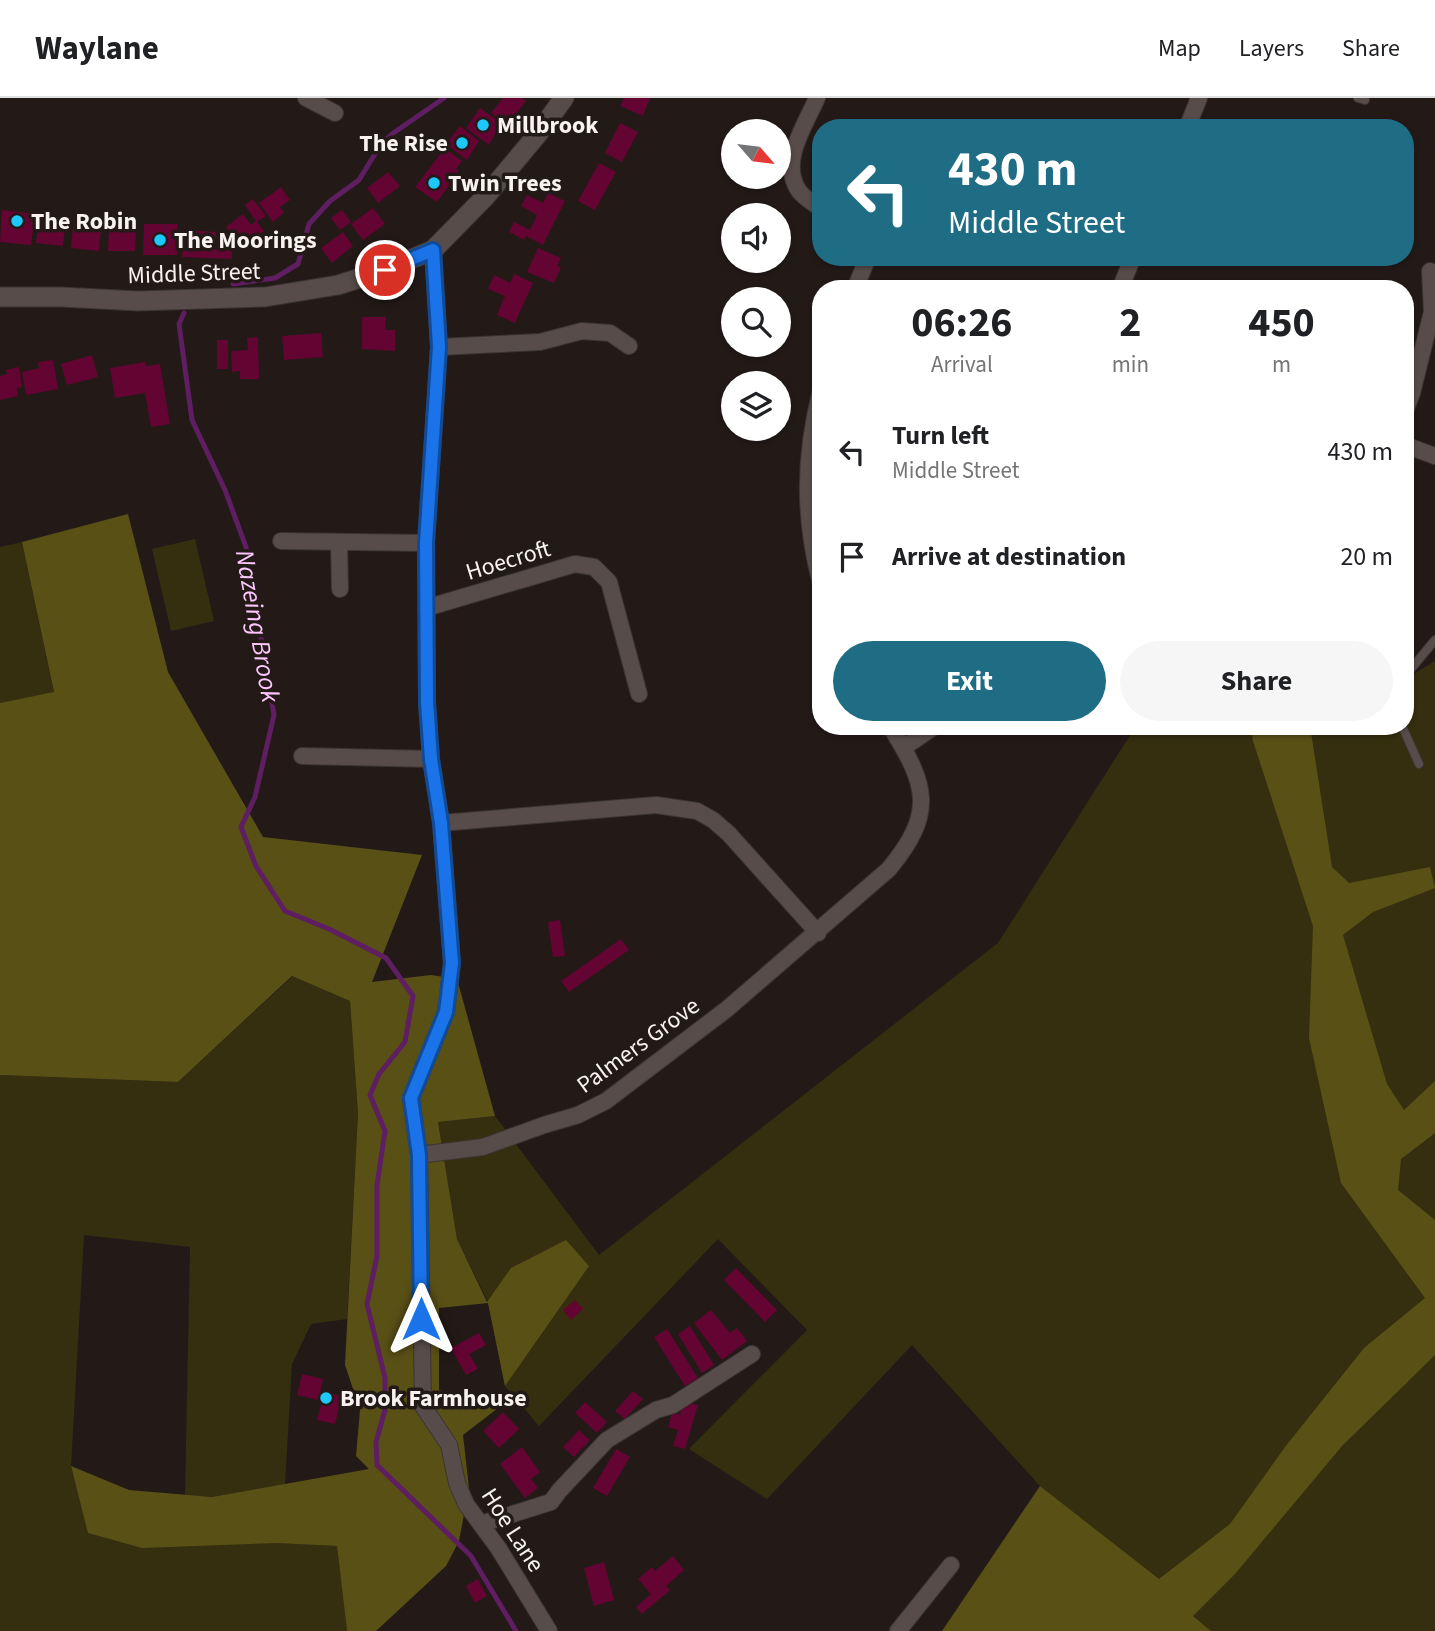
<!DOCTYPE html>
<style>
:root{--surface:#fff;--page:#f6f6f6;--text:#202124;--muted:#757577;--line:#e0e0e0;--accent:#1f6d85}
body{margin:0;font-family:"Source Sans 3",sans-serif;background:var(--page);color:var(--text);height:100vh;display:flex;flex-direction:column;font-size:26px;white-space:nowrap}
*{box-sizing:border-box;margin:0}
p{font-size:23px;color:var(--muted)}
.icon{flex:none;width:38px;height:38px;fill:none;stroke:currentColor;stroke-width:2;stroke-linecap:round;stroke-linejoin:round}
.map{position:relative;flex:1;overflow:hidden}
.side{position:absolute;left:812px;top:182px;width:602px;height:455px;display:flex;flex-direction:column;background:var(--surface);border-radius:28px;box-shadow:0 2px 5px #0004}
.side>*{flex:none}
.hud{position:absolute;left:812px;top:21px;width:602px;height:147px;border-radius:28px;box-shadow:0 2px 5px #0004;background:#1f6d85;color:#fff;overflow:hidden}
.needle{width:46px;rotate:118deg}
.controls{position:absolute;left:721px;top:21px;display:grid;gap:14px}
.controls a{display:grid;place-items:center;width:70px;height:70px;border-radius:50%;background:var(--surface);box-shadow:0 2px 5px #0004;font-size:35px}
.pin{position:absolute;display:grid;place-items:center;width:60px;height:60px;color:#fff;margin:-30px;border:4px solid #fff;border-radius:50%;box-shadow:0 2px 7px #0007}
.me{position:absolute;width:77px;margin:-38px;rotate:0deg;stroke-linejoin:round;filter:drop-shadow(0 0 5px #0008)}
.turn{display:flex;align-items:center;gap:24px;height:147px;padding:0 21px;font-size:32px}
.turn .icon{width:91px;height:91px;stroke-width:2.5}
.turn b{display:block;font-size:49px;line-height:60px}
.eta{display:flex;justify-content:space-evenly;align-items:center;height:119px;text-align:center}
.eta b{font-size:42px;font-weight:700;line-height:49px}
.primary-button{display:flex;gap:14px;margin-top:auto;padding:14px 21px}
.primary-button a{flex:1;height:80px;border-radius:42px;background:var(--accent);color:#fff;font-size:28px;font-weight:700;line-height:80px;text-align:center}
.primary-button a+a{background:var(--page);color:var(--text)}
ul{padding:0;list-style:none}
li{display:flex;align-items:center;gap:21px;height:105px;padding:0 21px}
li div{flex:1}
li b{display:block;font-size:26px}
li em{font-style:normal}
header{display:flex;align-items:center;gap:42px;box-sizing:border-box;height:98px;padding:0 35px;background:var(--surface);border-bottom:2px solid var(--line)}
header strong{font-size:33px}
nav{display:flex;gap:38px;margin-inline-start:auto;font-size:24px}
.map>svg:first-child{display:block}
.green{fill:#352f0f}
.forest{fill:#595016}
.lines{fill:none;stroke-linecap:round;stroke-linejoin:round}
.stream{stroke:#5e1e61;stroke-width:5}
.building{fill:#630432}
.service-casing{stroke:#3b3433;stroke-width:10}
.minor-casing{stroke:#3b3433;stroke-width:18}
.tertiary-casing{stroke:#3b3433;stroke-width:21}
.service{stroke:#574c4a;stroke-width:8}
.minor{stroke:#574c4a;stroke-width:16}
.tertiary{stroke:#574c4a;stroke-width:19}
.route-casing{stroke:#114b97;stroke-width:18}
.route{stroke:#1a73e8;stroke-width:12}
.poi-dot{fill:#1dc9fc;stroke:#231a18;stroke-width:2.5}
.labels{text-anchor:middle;stroke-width:7;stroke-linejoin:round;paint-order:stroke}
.poi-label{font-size:24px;font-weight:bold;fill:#f9f2f1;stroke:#231a18;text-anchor:start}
.street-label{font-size:24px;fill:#f9f2f1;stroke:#231a18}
.water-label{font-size:26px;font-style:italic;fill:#fdc7fe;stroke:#231a18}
</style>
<header>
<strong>Waylane</strong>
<nav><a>Map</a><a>Layers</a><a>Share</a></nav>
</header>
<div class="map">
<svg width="1435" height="1533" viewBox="0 0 1435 1533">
<rect width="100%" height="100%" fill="#231a18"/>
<path class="green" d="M195 441 214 523 171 533 152 451Z
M22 444 54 595 0 605V449Z
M1435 563V1533H1211L1193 1518 1158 1481 1040 1388 912 1247 767 1401 689 1351 807 1232 718 1141 539 1328 505 1288 488 1204 457 1141 438 1024 495 1018 599 1157 998 845 1136 628H1405V581Z
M293 878 350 903 358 1015 347 1221 311 1226 292 1266 285 1387 212 1399 185 1397 190 1149 84 1137 71 1368 89 1435 337 1448 347 1533H0V977L178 984Z"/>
<path class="forest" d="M128 416 168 574 263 739 422 757 372 884 431 877 457 881 495 1018 438 1024 457 1141 487 1204 511 1170 566 1142 589 1168 505 1288 488 1205 439 1210V1292L482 1302 498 1310 463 1337 469 1390 459 1443 446 1468 376 1533H347L337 1448 276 1445 142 1450 88 1435 71 1368 129 1392 212 1399 369 1371 356 1358 360 1312 345 1267 358 1015 350 903 292 878 178 984 0 977V605L54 594 22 444Z
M1251 628H1310L1332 769 1349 785 1430 769 1435 790 1373 814 1343 837 1387 986 1404 1012 1435 983V1035L1401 1061 1398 1092 1435 1122V1257L1342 1348 1235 1476 1193 1518 1211 1533H942L1040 1388 1159 1481 1230 1426 1285 1349 1364 1250 1425 1200 1341 1085 1309 940 1313 828 1253 643Z"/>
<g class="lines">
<path class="stream" d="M233 186 275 180 298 166 309 126 330 103 359 82 381 46 392 36 444 0
M184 215 179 226 192 322 225 392 246 449 274 617 255 699 241 729 256 768 285 813 329 831 386 860 413 898 405 944 379 976 370 997 385 1033 377 1087V1158L367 1206 385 1280V1312L376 1344 377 1367 471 1458 516 1533"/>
</g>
<path class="building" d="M503 0H522L526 3 508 27 491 15Z
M624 0H650L643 18 620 8Z
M480 10 501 25 489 47 466 30Z
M620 25 638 34 622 64 605 55Z
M460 28 479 43 467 62 446 46Z
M445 50 462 63 456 71 459 73 437 104 415 89Z
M599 65 616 74 595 112 578 103Z
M388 74 400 88 378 105 367 90Z
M281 89 290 102 280 109 284 115 273 124 259 105Z
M548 95 565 103 543 147 526 138 524 142 509 134 514 124 530 132 537 117 521 108 527 97 543 105Z
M253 101 266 118 257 124 264 133 241 150 226 129 243 116 251 127 256 123 245 107Z
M373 110 385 126 363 142 351 126Z
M2 112 35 116 31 147 0 144Z
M342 112 351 124 340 132 331 120Z
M39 115 52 116 51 128 65 129 63 148 36 145Z
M109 122H121V132L136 133 135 153H108Z
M144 126H177V157H143Z
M73 128 101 131 99 153 71 150Z
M184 132 216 134 215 151 232 152V161L182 159Z
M343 134 353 148 332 165 321 150Z
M538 150 561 160 557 168 561 170 554 185 527 174Z
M514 176 533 185 515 225 497 217 505 198 488 191 494 177 510 185Z
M362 219H386L385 232H395V253L362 251Z
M321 235 323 259 284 262 282 238Z
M258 239 259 281H240V273L232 274 231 253 248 252 247 240Z
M217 242H228V271H217Z
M92 257 98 279 67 287 61 266Z
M53 262 58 291 26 297 22 274 39 270 38 264Z
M145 264 146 268 160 266 170 326 151 329 145 295 115 300 110 270Z
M19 269 22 289 17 290 18 298 0 302V278L7 276 6 272Z
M560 822 565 858 553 859 548 824Z
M621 841 629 852 569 894 561 883Z
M736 1170 777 1212 765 1224 724 1182Z
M575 1202 583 1211 571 1222 563 1212Z
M711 1212 730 1235 737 1230 747 1243 722 1262 694 1225Z
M690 1228 714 1267 702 1275 678 1236Z
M667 1231 698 1280 685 1288 654 1239Z
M479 1235 486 1247 469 1256 478 1271 466 1277 451 1250Z
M302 1276 323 1281 320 1293 342 1298 335 1326 317 1322 322 1303 297 1297Z
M633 1293 643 1301 625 1321 615 1313Z
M683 1303 698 1307 685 1351 673 1348 678 1332 668 1329 672 1315 680 1317Z
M585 1304 607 1324 597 1335 575 1315Z
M503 1314 519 1331 499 1350 483 1333Z
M579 1332 590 1342 574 1359 563 1349Z
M522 1349 540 1374 531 1381 538 1390 525 1400 500 1366Z
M616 1351 630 1359 607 1398 593 1390Z
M673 1458 684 1472 666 1488 670 1492 642 1516 636 1509 651 1496 638 1481 652 1469 655 1473Z
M604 1464 614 1502 594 1508 584 1470Z
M478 1481 487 1498 475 1505 466 1488Z"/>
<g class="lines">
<g class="service-casing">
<path id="service" d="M1358 0 1365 2
M1190 23 1205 30
M1405 578 1435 542
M1402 628 1419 666"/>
</g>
<g class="minor-casing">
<path id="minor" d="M306 0 335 15
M817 0C805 28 779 64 799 93 804 100 814 105 821 111
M1187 30 1199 0
M433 152 439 249 426 445 427 605 431 661 441 725 452 865 446 914 411 1000 419 1057 423 1308 449 1347 457 1385 466 1406 499 1451 549 1533
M855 191 868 159
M1120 191 1133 159
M439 249 540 244 582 233 610 235 629 248
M821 292C804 358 803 419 821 486
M1405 313 1412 295 1432 214 1430 173
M1405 347 1435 358
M281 443 426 445
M339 445 340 491
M426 510 575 466 594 469 609 484 639 596
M903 650 935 628
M302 658 431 661
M441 725 656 707 697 713 713 722 729 736 818 835
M419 1057 483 1049 544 1027 578 1017 606 1003 727 911 889 771C936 714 927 687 890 628
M481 1426 551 1404 559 1393 607 1342 656 1312 673 1307 752 1256
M898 1533 951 1467"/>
</g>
<g class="tertiary-casing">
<path id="tertiary" d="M0 199H61L138 203 265 199 338 187 385 172 433 152 486 98 537 37 564 0"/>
</g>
<use href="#service" class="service"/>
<use href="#minor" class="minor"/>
<use href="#tertiary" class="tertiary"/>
</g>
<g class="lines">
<g class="route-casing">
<path id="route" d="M385 172 433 152 439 249 426 445 427 604 431 661 441 725 452 865 446 914 411 1000 419 1057 421 1221"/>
</g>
<use href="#route" class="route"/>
</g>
<g class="poi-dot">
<circle cx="483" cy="27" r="7"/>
<circle cx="462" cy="45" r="7"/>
<circle cx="434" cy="85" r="7"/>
<circle cx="17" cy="123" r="7"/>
<circle cx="160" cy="142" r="7"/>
<circle cx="326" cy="1300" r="7"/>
</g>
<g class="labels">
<g class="poi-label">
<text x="497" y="35">Millbrook</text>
<text x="448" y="53" text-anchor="end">The Rise</text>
<text x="448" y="93">Twin Trees</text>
<text x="31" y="131">The Robin</text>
<text x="174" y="150">The Moorings</text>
<text x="340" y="1308">Brook Farmhouse</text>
</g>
<g class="street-label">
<text transform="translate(194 175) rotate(-2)" y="8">Middle Street</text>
<text transform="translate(508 462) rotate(-17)" y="8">Hoecroft</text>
<text transform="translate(638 947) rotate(-36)" y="8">Palmers Grove</text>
<text transform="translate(513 1432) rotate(57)" y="8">Hoe Lane</text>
</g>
<g class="water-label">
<text transform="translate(258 528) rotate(80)" y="9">Nazeing Brook</text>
</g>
</g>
</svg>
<div class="controls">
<a><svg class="needle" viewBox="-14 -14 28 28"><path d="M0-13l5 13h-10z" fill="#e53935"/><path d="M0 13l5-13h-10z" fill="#757577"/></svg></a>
<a><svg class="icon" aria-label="sound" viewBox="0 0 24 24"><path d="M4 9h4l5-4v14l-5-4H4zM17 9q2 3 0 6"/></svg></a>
<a><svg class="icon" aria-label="search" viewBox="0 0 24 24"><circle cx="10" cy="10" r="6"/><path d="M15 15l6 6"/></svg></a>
<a><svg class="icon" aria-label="layers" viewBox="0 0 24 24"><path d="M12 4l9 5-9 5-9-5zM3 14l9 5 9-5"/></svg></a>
</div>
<div class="pin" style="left:385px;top:172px;background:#d93025"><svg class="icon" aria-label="arrive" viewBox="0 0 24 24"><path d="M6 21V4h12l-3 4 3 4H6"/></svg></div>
<svg class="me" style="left:421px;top:1221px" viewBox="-20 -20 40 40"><path d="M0-17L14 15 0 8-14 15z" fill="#1a73e8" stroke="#fff" stroke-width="4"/></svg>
<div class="hud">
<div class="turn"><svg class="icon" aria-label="left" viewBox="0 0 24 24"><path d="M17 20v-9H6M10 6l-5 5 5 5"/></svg><div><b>430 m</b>Middle Street</div></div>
</div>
<section class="side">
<div class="eta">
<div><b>06:26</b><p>Arrival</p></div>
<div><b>2</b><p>min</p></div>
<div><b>450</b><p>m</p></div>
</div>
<ul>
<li><svg class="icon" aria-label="left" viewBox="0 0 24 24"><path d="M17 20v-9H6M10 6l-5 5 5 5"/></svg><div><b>Turn left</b><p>Middle Street</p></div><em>430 m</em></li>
<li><svg class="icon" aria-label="arrive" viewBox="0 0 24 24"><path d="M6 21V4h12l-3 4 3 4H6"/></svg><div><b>Arrive at destination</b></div><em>20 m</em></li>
</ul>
<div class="primary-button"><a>Exit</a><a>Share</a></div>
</section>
</div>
